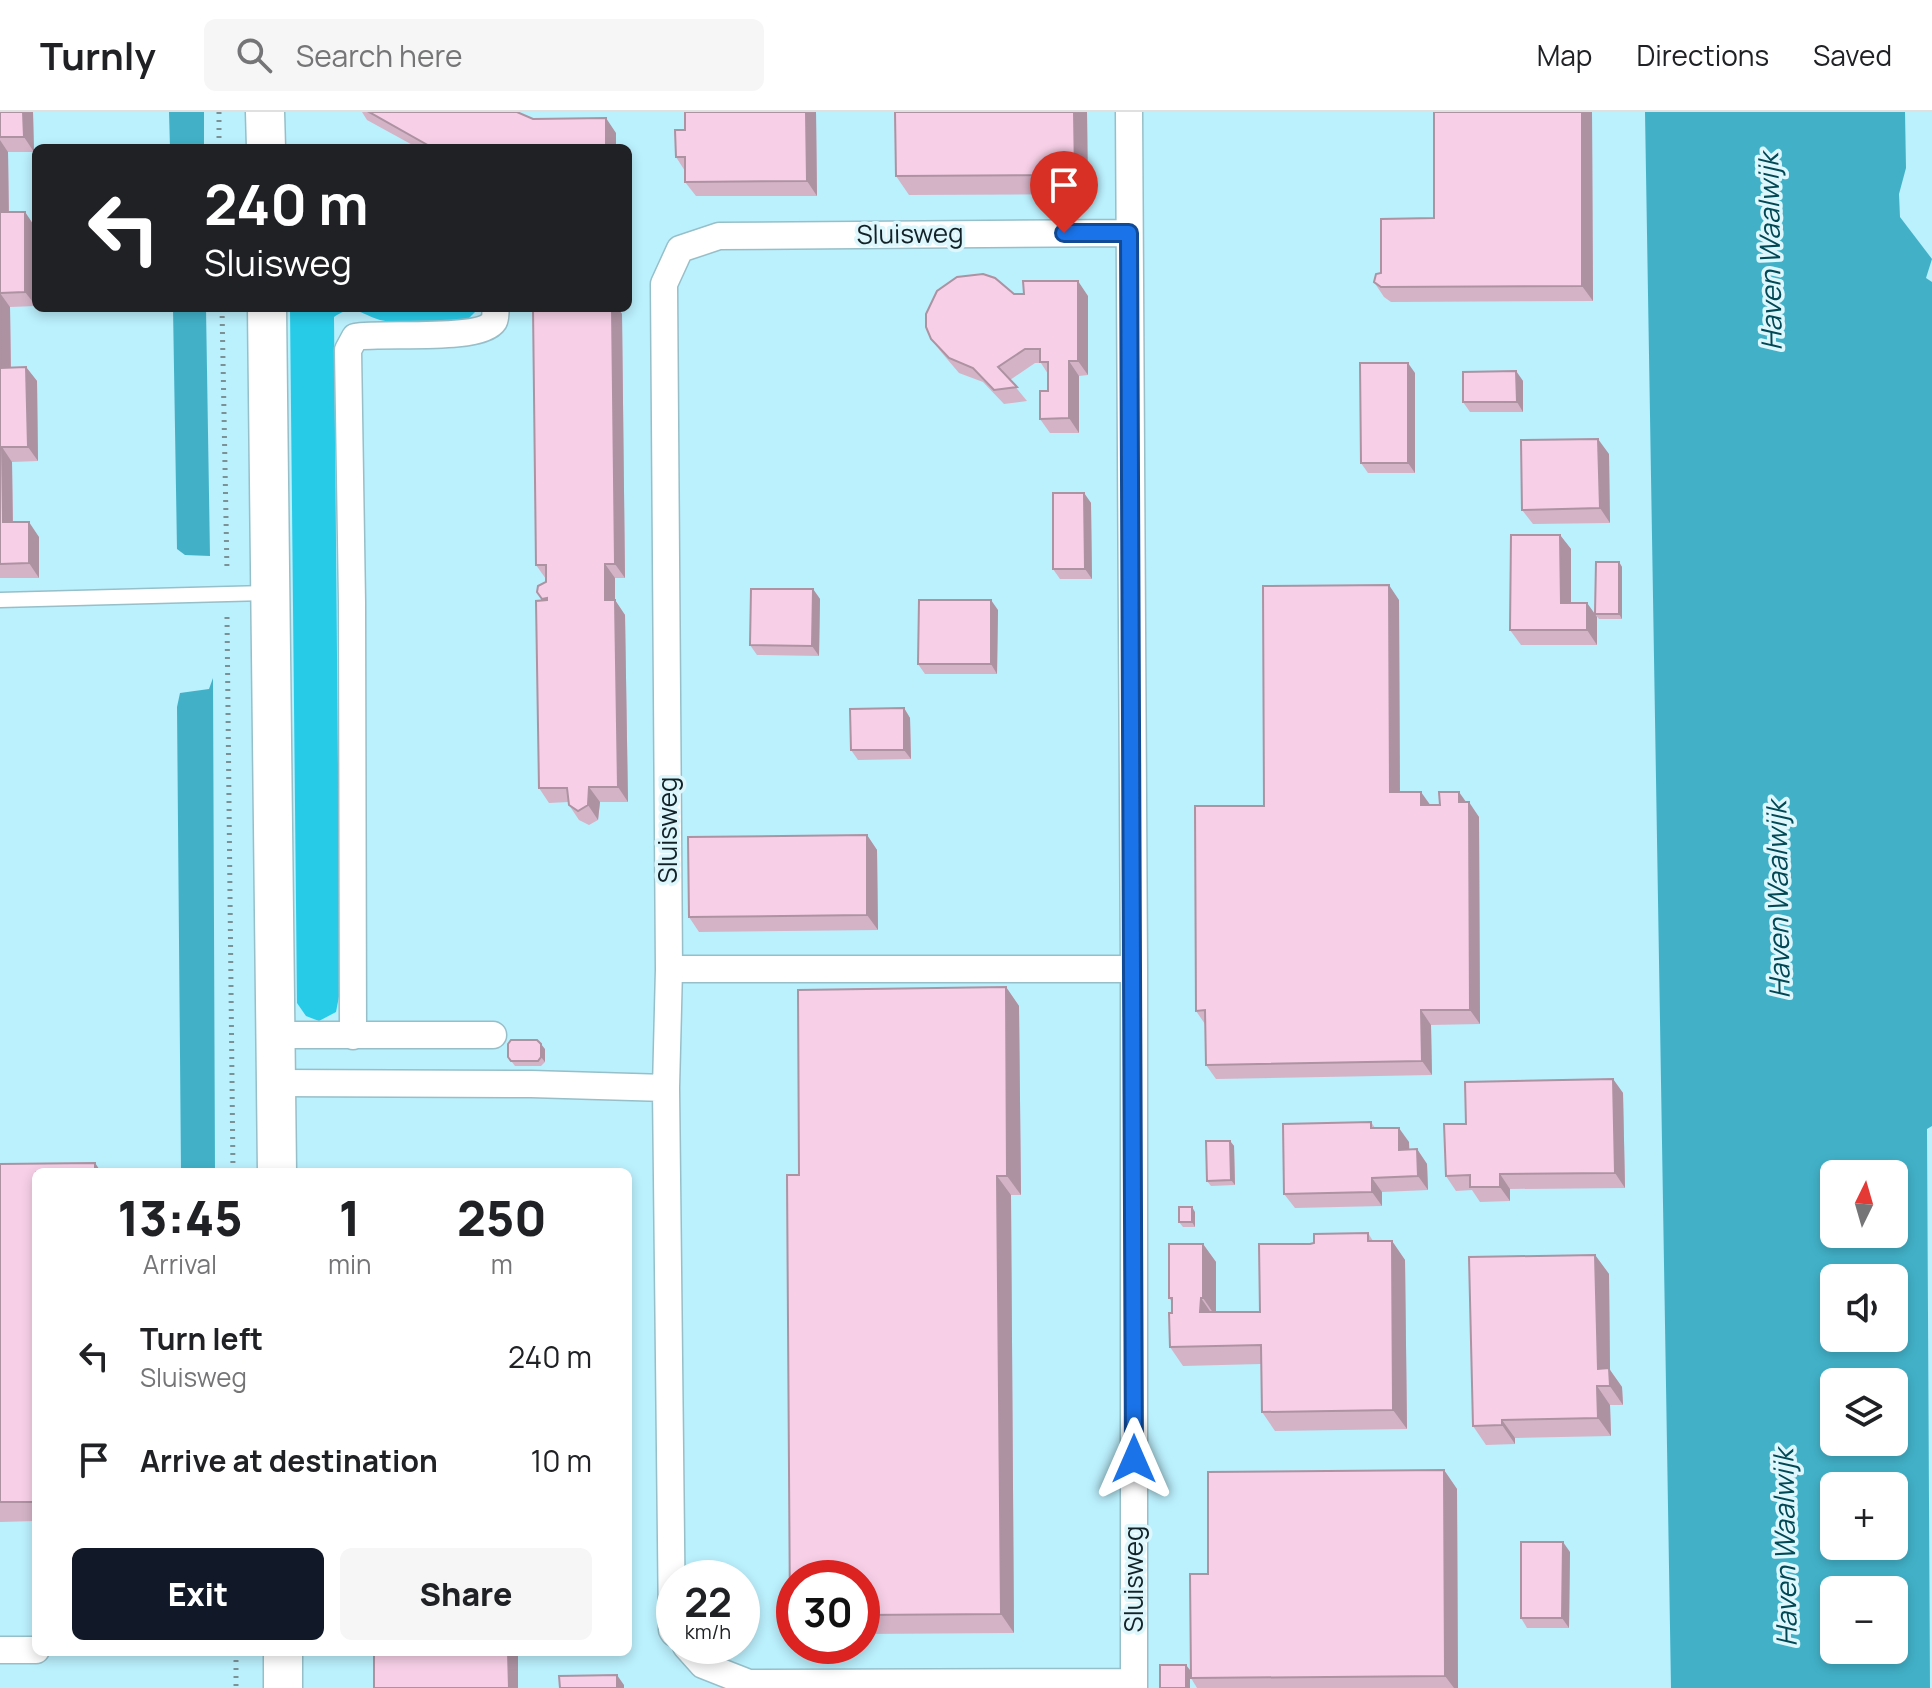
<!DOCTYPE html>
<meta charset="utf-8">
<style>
:root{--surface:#fff;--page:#f6f6f6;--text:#202124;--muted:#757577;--line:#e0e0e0;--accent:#111827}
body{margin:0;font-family:Manrope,sans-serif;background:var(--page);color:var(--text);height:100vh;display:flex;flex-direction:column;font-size:30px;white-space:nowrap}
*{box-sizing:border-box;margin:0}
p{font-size:26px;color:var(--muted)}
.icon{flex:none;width:44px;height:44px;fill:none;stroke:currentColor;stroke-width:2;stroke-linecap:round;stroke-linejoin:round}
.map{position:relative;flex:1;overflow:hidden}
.side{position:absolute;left:32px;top:1056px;width:600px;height:488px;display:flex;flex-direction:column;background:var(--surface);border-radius:12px;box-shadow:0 4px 12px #0003}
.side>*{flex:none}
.guide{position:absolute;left:32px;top:32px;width:600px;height:168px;border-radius:12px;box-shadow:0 4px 12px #0003;background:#202124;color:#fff;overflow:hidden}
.needle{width:52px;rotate:5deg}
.controls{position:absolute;left:1820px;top:1048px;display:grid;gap:16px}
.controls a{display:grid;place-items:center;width:88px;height:88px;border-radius:12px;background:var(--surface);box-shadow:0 4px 12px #0003;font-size:40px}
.speed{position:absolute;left:656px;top:1448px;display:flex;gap:16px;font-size:40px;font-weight:700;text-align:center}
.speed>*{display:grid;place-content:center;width:104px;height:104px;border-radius:50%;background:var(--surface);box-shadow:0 4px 12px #0003;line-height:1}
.speed small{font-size:20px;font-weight:400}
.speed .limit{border:12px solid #d22;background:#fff;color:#111}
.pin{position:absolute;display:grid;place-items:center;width:68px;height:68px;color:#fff;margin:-82px -34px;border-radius:50% 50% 50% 0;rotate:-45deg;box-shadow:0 0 8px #0007}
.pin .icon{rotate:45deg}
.me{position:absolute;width:88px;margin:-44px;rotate:0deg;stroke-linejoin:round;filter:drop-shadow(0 0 6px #0008)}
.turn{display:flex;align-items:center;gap:28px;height:168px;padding:0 40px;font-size:36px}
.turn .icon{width:104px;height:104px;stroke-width:2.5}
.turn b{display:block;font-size:56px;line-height:68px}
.eta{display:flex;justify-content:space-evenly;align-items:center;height:136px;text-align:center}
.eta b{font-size:48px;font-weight:800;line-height:56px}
.action{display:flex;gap:16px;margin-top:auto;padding:16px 40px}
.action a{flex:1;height:92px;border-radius:12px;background:var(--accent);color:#fff;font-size:32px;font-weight:800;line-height:92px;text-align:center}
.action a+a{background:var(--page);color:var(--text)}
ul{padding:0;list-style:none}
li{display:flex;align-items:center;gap:24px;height:104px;padding:0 40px}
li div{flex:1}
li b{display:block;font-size:30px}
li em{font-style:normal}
header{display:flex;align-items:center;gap:48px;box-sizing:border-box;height:112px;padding:0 40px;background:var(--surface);border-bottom:2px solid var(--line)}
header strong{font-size:38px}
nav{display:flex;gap:44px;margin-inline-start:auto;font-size:28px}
.search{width:560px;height:72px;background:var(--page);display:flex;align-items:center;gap:20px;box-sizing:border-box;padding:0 28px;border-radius:12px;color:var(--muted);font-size:30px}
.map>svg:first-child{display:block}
.built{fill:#bbf0fd;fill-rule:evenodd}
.forest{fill:#27cbe8}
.water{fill:#42b1c8;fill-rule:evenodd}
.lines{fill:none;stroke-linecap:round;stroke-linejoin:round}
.lane-casing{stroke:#96bfc9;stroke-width:17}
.street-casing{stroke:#96bfc9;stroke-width:29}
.secondary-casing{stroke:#96bfc9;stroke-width:41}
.path{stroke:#7c9196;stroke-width:5;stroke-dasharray:2 6;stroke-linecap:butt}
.lane{stroke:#fff;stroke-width:14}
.street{stroke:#fff;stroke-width:26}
.secondary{stroke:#fff;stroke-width:38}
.wall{fill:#d4b3c7}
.shaded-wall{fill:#ad92a2}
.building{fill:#f7d0e7;stroke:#ad92a2;stroke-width:2}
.route-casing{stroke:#114b97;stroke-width:20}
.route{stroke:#1a73e8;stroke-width:14}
.labels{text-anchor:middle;stroke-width:7;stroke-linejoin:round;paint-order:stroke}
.street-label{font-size:26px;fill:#122226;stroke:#ddf7fd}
.water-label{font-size:28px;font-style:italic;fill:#024854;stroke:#ddf7fd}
</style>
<header>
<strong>Turnly</strong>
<div class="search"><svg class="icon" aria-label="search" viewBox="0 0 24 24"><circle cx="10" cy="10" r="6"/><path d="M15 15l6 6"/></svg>Search here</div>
<nav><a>Map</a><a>Directions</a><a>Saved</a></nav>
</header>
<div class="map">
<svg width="1932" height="1576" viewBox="0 0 1932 1576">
<rect width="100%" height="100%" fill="#ddf7fd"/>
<path class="built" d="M0 0H1932V1576H0ZM36 36H628V196H36ZM36 1060H628V1540H36ZM1834 1062H1894V1122H1834ZM1834 1166H1894V1226H1834ZM1834 1270H1894V1330H1834ZM1834 1374H1894V1434H1834ZM674 1466H742V1534H674ZM794 1466H862V1534H794ZM1834 1478H1894V1538H1834Z"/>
<path class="forest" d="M290 196H479L468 207C445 208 401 213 380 208 361 202 353 191 334 205L340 879 336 900 319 909 306 904 297 891Z"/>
<path class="water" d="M169 0H204V36H170Z
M1645 0H1905L1906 56 1899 82 1900 105 1932 147 1926 166 1932 170V1014L1927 1017 1930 1576H1671ZM1834 1062H1894V1122H1834ZM1834 1166H1894V1226H1834ZM1834 1270H1894V1330H1834ZM1834 1374H1894V1434H1834ZM1834 1478H1894V1538H1834Z
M173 196H206L210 444 185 443 177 437Z
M213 566 215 1060H181L177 595 180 581 209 577Z"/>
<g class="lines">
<g class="lane-casing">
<path id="lane" d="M0 488 270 481"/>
</g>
<g class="street-casing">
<path id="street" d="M1129 0 1134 857V1576
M669 857H1134
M276 923H493
M353 924 352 490 348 238 355 225C383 220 481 230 494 209 496 205 495 200 496 196
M277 971 531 972 666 976
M674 1521 672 1518 666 976 669 857 664 172 680 137 719 124 1129 121
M686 1534 703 1553 749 1571 1134 1570
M0 1538H36"/>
</g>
<g class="secondary-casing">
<path id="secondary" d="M265 0 266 36
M267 196 277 1060
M283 1540V1576"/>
</g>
<path class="path" d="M219 0V36
M222 196 227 459
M227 505 233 1060
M236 1540V1576"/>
<use href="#lane" class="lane"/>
<use href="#street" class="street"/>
<use href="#secondary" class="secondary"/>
</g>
<path class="wall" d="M0 0H33L34 40H8L9 100H25L35 115 36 194 10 195 11 255H26L37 269 38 349 12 350 13 410 39 425V466H0Z
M362 0H517L533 7 616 21V36H418L367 8Z
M816 0 817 84H696L685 70V59L676 45 685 18Z
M895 0H1087L1088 82 909 83 896 64Z
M1592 0 1593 189 1391 190 1384 185 1374 170 1381 161Z
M1014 182 1088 184V263L1079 264V321H1050L1040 307 1048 279V262L1041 251H1035L1010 268 1027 289 1004 292 983 270 959 261 942 241 931 227Z
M533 196H618L622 202 625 466H615V488L625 503 628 690H600L598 708 589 713 579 708 569 693 568 690 549 691 539 676 543 488 537 480 546 470V467L536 453Z
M1516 259 1523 269V300H1470L1463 290Z
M1415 261V361H1368L1361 351Z
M1609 342 1610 411 1533 412 1522 398Z
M1084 381 1091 391 1092 467H1060L1053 457Z
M1560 423 1571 437V491H1587L1597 505V533H1521L1510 518Z
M1619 450 1622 455V507H1599L1595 502Z
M813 477 820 487 819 544 757 543 750 533Z
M1399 488 1400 680 1430 693 1466 690 1479 705 1480 912 1431 913 1432 963 1216 967 1206 953 1205 912 1196 899 1264 694Z
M998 498 997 562H925L918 552Z
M904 596 910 606 911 647 858 648 851 638Z
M867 723 877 738 878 818 699 820 689 805Z
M1006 875 1019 894 1021 1083H1011L1014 1521 862 1522V1466H794V1509L790 1504 799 1063Z
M545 937V950L541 954H515L508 945Z
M1613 967 1623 981 1625 1076 1510 1077V1089L1480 1090 1472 1078 1456 1079 1446 1064 1466 1012Z
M1371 1010 1375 1016 1409 1030V1037H1417L1427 1052 1428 1078 1382 1080V1094L1295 1096 1284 1082Z
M1230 1029 1234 1034 1235 1073 1211 1074 1207 1069Z
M95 1051 101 1060H36V1409L0 1410V1052Z
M1195 1100V1115H1183L1179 1110Z
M1368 1121 1373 1129H1392L1405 1148 1407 1317 1275 1319 1262 1300 1261 1252 1183 1254 1170 1235 1172 1190 1169 1186 1203 1132 1216 1150V1200H1260L1310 1132Z
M1595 1143 1609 1162 1610 1258 1622 1275 1623 1293H1610L1611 1324 1515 1326V1332L1486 1333 1473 1314Z
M1444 1358 1457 1377 1458 1576H1197L1191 1566Z
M1570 1440 1569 1516H1527L1521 1506Z"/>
<path class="shaded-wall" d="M23 0H33L34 40 24 25Z
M806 0H816L817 84 807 69Z
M1074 0H1087L1088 82 1075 63Z
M1582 0H1592L1593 189 1582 174Z
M606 6 616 21V36H606Z
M0 28 8 40 9 115 0 102Z
M25 100 35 115 36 194 25 180Z
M1078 169 1088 184V263L1078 249Z
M0 181 10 195 11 270 1 256Z
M612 196H618L622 202 625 466 615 452Z
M1069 249 1079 264V321L1069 306Z
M1408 251 1415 261V361L1408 351Z
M26 255 37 269 38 349 28 335Z
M1516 259 1523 269V300L1517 290Z
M1598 327 1609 342 1610 411 1600 396Z
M2 335 12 350 13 425 3 410Z
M1084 381 1091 391 1092 467 1085 457Z
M29 410 39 425V466L29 451Z
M1560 423 1571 437V505L1561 491Z
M1619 450 1622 455V507L1619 502Z
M605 452 615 466V488L625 503 628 690 618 675 605 488Z
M1389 473 1399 488 1400 694 1390 680Z
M813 477 820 487 819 544 812 534Z
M991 488 998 498 997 562 991 552Z
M1587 491 1597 505V533L1587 518Z
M904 596 910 606 911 647 904 638Z
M589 675 600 690 598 708 588 693Z
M1421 680 1431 694 1421 693Z
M1459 680 1469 694V690L1479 705 1480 912 1470 898Z
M867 723 877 738 878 818 867 803Z
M1006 875 1019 894 1021 1083 1007 1064Z
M1421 898 1431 913 1432 963 1422 949Z
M541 932 545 937V950L541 945Z
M1613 967 1623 981 1625 1076 1615 1061Z
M1399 1016 1409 1030 1410 1052 1399 1038Z
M1230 1029 1234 1034 1235 1073 1231 1068Z
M1417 1037 1427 1052 1428 1078 1418 1064Z
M95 1051 101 1060H95Z
M1500 1062 1510 1077V1089L1500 1075Z
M997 1064 1011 1083 1014 1521 1001 1502Z
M1372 1066 1382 1080V1094L1372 1080Z
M1192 1095 1195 1100V1115L1192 1110Z
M1392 1129 1405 1148 1407 1317 1393 1298Z
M1203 1132 1216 1150V1205L1203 1186Z
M1595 1143 1609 1162 1610 1258 1622 1275 1623 1293 1598 1257Z
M1201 1186 1214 1205 1200 1200Z
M1597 1274 1610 1293 1611 1324 1598 1306Z
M1502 1308 1515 1326V1332L1502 1313Z
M1444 1358 1457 1377 1458 1576H1454L1445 1564Z
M1563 1430 1570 1440 1569 1516 1562 1506Z
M508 1540H518V1576H509Z
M1186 1553 1190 1558V1576H1186Z
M617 1563 624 1573V1576H617Z"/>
<path class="building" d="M0 0H23L24 25H0Z
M369 0H517L533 7 606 6V36H433Z
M685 0H806L807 69 685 70V45H676L675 18H685Z
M895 0H1074L1075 63 896 64Z
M1434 0H1582V174L1381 175 1374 170 1376 162 1381 161V107L1434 106Z
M0 100H25V180L0 181Z
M983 162 995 166 1014 182H1024L1023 169H1078V249H1069V306L1040 307V279H1048V250H1040V237H1025L998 255 1017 275 994 278 973 256 949 246 931 227 926 215V202L937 179 957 165Z
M0 181 1 256 26 255 28 335H2L3 410H29V451L0 452Z
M533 196H612L615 452H605V488H615L618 675H589L588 693 578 699 569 693 567 676H539L536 489 547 488V486L542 487 537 480 538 474 546 470V453H536Z
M1360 251H1408V351H1361Z
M1516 259 1517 290H1463V260Z
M1598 327 1600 396 1522 398 1521 328Z
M1053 381H1084L1085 457H1053Z
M1511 423H1560L1561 491H1587V518H1510Z
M1596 450H1619V502H1595Z
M1389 473 1390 680H1421V693H1440L1439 680H1459V690H1469L1470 898H1421L1422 949 1206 953 1205 898 1196 899 1195 694H1264L1263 474Z
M751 477H813L812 534 750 533Z
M919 488H991V552H918Z
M904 596V638H851L850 597Z
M867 723V803L689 805 688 725Z
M1006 875 1007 1064H997L1001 1502 862 1503V1466H794V1504H790L787 1063H799L798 878Z
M511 928H537L541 932V945L538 949H511L508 945V932Z
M1613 967 1615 1061 1500 1062V1075H1470V1063L1446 1064 1444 1012H1466L1465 970Z
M1371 1010V1016H1399V1038L1417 1037 1418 1064 1372 1066V1080L1284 1082 1283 1012Z
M1206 1029H1230L1231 1068 1207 1069Z
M95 1051V1060H36V1390H0V1052Z
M1179 1095H1192V1110H1179Z
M1368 1121V1129H1392L1393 1298 1262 1300 1261 1233 1170 1235 1169 1201H1172V1186H1169V1132H1203V1186H1201L1200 1200H1260L1259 1132H1310L1314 1131V1122Z
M1595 1143 1598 1257 1609 1256 1610 1274H1597L1598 1306 1502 1308V1313L1473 1314 1469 1145Z
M1444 1358 1445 1564 1191 1566 1190 1462H1208V1360Z
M1521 1430H1563L1562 1506H1521Z
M374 1540H508L509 1576H374Z
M1160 1553H1186V1576H1160Z
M617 1563V1576H560L559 1564Z"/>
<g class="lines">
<g class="route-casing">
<path id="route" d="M1064 121H1129L1134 1347"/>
</g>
<use href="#route" class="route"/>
</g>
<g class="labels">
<g class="street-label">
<text transform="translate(910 122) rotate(-1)" y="9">Sluisweg</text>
<text transform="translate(668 718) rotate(-90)" y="9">Sluisweg</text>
<text transform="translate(1134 1467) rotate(-90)" y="9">Sluisweg</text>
</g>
<g class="water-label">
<text transform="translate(1770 140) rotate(-91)" y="10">Haven Waalwijk</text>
<text transform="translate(1778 788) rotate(-91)" y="10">Haven Waalwijk</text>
<text transform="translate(1785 1436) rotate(-91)" y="10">Haven Waalwijk</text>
</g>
</g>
</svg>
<div class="controls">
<a><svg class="needle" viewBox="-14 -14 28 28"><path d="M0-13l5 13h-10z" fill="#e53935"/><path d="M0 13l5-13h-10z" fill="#757577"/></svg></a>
<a><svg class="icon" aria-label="sound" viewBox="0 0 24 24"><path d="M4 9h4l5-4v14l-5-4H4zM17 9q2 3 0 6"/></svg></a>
<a><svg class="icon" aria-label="layers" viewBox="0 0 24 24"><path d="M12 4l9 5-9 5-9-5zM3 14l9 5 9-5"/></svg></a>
<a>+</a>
<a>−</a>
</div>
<div class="speed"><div>22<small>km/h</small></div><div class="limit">30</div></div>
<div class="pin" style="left:1064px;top:121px;background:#d93025"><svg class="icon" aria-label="arrive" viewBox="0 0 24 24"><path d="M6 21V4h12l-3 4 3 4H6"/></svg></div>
<svg class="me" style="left:1134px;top:1347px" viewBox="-20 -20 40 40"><path d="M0-17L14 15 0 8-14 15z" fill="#1a73e8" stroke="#fff" stroke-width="4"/></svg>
<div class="guide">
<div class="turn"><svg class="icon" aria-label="left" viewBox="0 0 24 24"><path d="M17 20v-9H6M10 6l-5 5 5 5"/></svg><div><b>240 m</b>Sluisweg</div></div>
</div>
<section class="side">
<div class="eta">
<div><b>13:45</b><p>Arrival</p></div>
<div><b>1</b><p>min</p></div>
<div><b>250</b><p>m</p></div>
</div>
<ul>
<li><svg class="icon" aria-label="left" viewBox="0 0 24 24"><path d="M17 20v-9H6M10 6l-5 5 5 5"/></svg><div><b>Turn left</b><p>Sluisweg</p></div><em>240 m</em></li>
<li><svg class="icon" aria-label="arrive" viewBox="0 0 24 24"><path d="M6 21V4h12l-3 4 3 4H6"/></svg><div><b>Arrive at destination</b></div><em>10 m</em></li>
</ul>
<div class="action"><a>Exit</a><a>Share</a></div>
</section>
</div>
